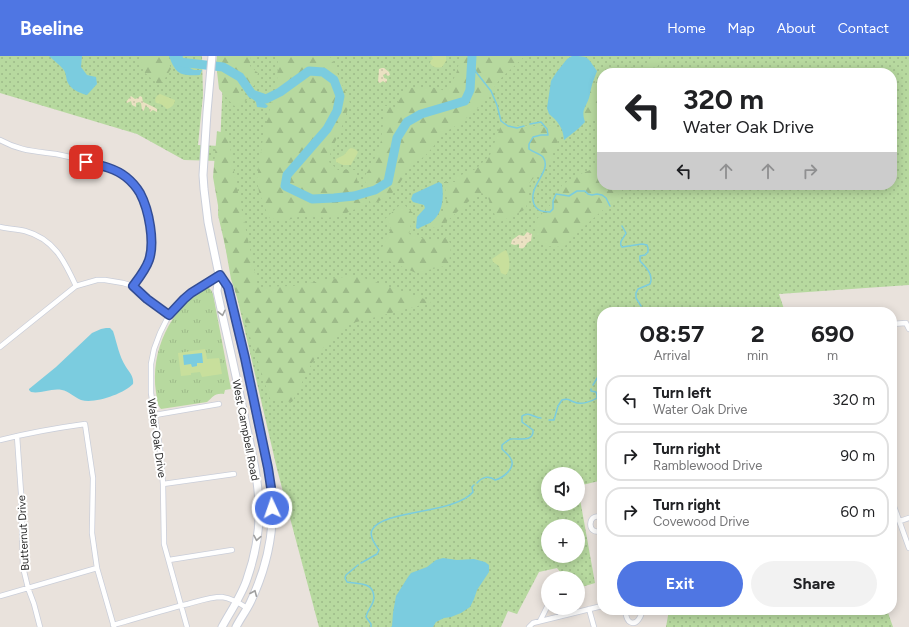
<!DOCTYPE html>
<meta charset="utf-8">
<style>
:root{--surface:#fff;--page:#f2f2f2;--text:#202124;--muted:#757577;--line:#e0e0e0;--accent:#4f76e3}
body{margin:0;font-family:Figtree,sans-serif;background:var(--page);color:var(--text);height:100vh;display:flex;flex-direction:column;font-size:15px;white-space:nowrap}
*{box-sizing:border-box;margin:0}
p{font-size:13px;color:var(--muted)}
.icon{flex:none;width:22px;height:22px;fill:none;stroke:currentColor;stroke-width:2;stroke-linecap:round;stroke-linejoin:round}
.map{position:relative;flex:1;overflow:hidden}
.sheet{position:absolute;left:597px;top:251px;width:300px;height:308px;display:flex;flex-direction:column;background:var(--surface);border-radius:16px;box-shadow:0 2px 10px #0003}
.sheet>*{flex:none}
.top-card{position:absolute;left:597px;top:12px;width:300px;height:122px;border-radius:16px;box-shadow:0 2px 10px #0003;background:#fff;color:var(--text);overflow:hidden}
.controls{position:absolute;left:541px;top:411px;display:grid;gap:8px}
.controls a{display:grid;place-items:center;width:44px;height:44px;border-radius:50%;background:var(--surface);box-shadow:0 2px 10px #0003;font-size:20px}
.pin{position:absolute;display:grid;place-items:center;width:34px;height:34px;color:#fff;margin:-17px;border-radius:8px;box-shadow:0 2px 6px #0006}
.me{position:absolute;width:44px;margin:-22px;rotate:357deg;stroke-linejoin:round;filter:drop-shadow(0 0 3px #0008)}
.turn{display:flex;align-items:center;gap:14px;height:84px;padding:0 20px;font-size:18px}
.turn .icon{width:52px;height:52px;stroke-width:2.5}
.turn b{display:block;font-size:28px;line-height:34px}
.lanes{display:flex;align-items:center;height:38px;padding:0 20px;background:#0003;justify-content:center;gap:20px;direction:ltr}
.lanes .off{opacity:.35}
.eta{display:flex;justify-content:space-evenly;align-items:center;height:68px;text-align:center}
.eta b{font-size:24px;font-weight:700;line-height:28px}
.button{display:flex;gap:8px;margin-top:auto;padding:8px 20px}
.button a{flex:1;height:46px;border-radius:24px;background:var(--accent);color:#fff;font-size:16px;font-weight:700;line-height:46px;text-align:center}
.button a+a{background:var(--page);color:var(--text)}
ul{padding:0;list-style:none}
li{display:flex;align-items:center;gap:12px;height:50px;margin:0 8px 6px;padding:0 12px;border:2px solid var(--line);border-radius:16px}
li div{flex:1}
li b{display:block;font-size:15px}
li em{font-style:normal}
header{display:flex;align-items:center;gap:24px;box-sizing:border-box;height:56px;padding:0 20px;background:var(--accent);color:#fff}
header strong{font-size:19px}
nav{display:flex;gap:22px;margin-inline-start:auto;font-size:14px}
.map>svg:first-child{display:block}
.grass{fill:url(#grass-dots);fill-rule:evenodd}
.forest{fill:url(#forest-firs)}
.sand{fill:url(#sand-dots)}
.park{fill:url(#park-tufts)}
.pitch{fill:#c8df9c}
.water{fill:#7bccdf}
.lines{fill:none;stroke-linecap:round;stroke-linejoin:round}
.stream{stroke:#7bccdf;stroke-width:1.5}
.river{stroke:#7bccdf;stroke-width:9}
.street-casing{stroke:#caced9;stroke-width:6}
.secondary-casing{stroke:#caced9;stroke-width:9}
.street{stroke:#fff;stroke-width:4.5}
.secondary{stroke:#fff;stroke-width:7}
.oneway{stroke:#9f9f9f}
.route-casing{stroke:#334d94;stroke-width:10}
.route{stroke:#4f76e3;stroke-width:7}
.labels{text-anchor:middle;stroke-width:4;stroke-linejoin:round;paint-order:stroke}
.street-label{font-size:11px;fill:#292929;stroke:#fff}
</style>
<header>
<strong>Beeline</strong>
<nav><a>Home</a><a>Map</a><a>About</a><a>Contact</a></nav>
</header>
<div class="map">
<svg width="909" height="571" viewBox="0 0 909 571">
<defs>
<pattern id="grass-dots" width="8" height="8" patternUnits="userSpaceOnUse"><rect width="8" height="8" fill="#b7d99f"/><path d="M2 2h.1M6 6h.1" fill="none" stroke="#9dba89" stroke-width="1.8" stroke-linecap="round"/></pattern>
<pattern id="forest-firs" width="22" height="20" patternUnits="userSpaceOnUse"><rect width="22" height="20" fill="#b7d99f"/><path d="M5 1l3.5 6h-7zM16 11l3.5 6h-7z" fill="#9dba89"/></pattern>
<pattern id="sand-dots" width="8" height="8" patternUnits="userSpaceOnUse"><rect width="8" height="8" fill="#ebe1c2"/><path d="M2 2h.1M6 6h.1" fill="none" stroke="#cac1a7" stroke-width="1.8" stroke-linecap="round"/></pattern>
<pattern id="park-tufts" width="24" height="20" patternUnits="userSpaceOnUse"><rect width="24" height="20" fill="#b7d99f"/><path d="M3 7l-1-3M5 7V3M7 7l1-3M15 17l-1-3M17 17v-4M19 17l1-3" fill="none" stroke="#9dba89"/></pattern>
</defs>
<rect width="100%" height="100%" fill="#e9e2dc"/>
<path class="grass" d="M0 0H202L203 39 198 89 220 90 224 0H909V229L779 238 785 256H602V429L599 425 578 430V418H548V448H578V432L595 527 578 532V522H565L557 512 539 516 517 558 508 555 501 571H319L277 413 218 159 220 105 184 104 137 78 0 37ZM602 17H892V129H602ZM548 470H578V500H548Z
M669 554H887L893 571H666Z"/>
<path class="forest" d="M139 0H167L171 13 160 30 144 16Z
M217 0H251L250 10 258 17 254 30 241 29 239 36 247 44 234 50 219 33 216 7Z
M278 0H330L350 47 340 76 331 94 329 106 338 114H355L358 127 364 143V150L353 154 340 160 326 162 305 159 284 165 269 162 259 136 257 123 263 82 270 52 277 29Z
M460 0H469L468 20 474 7V0H525L499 24 490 38 480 50 462 66 442 78 433 91 423 102 409 109 403 122 395 135 381 144 371 149 364 121 373 107 381 85 385 50 395 51 406 32 431 31 446 35C455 23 458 15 460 0Z
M651 0H659L658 10 650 17H608C619 10 631 11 643 12L650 3Z
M602 21V61L588 66 583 60 592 29Z
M501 69 540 70 553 69 560 78 551 103 530 126 526 153 498 167 487 139 481 137 468 146 443 169 425 174 443 156 447 143 444 126H458L456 121 476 113 490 99Z
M217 75 228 78 235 122 258 231 293 230 355 219 433 246 349 268 326 288 312 307 292 346 270 343 255 296 231 223 213 121Z
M602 109V129H625C619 142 606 151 595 161 584 170 574 180 564 191L546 190 536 180 537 163 555 144 562 129 578 119Z
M402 147 413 157 409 178C422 182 434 187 447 181L451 189 449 209 416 217 378 200 391 173 385 163Z"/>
<path class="sand" d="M382 12H384L389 16 390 19 388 20 385 18 383 19 384 22 387 23V25L386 27 383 25 380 27 378 26 379 13Z
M131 40 135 43 138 42 140 40 142 41 143 46C147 48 153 50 157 53V56L153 54 150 56 149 52 146 50 145 51 144 54 143 55 142 54 141 47 139 46 136 47V51L132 49 131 45 127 47 126 46Z
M527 176 532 178 531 185 527 187C525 191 524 193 519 192V188L515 189 511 188 512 184 519 179 524 180Z"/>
<path class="park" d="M207 232H209L211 234 213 238 231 333 225 334 224 338C213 337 214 341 207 346L161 353C157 349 157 342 156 336 150 296 170 251 207 232Z"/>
<path class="pitch" d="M432 0H446V5L442 11C437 12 433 12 430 7L431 4 433 3Z
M160 38 175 44V45C174 49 171 52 167 53L161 48 156 47C154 44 156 39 160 38Z
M351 92 355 93 358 96C356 101 353 104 351 109H343L336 106V103L344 99 349 93Z
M506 194C510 201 511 213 506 219L501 217 499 210 493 206 492 203 502 196Z
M205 293 207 303 219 302 222 318 202 321 200 316 191 317V319L181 320 178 297Z"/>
<path class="water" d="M49 0H82L81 11 87 19 96 21 97 28 87 39C79 37 70 33 67 25 66 21 66 16 63 13 59 8 53 4 49 0Z
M169 0H182C184 5 188 12 194 14 196 14 199 14 202 14L200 19C181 20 176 19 169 0Z
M572 0C589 0 587 1 597 15 595 21 592 27 591 33 590 36 590 39 589 42 585 53 581 54 585 66L578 73 564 84C563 72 558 65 549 58L547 52 551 25 556 17 567 3Z
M250 34 256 39 260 40 261 44 268 50 266 52 257 51 256 46 247 38Z
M439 126 442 128C444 142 443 158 430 167 426 169 422 170 418 173L416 172 417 161 425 152 424 149 413 146 411 143 413 138Z
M106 272H110L113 275C117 287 119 300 126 311 130 317 134 321 133 328 123 338 95 348 81 344 74 341 68 335 62 334 51 332 41 338 31 336L29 334V333L56 311 92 277 101 273Z
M202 297 203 307H197V310L192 311 191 308 184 309 183 299Z
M443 502 457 504 474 503 485 506 489 509V516L477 534 474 543 470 551 461 557 451 561 444 562 436 566 433 571H391L392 570 393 557 396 540 408 521 411 517 427 511 436 504Z"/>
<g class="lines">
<path class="stream" d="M472 5 476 16 491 35 497 49 501 65 508 70 517 72 524 70
M530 68 541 66 547 73 548 79H541L533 81 529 88V93C533 96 540 98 543 101 553 115 527 130 534 148 537 155 543 156 550 156L553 153V145L556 138 569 140 577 135H585L588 138 592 139 597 138 602 139 606 142 610 150
M622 170 626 177C624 182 618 186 622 191L642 188 647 189 648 192V196L645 199 640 200V205C646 211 654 219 650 228L638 233 636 237V242L641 250
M643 254 644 256
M593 329 602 314
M549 364H554L558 350 562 344C569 342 568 344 574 346 581 349 591 346 597 342V339L596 336 591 335V333
M477 427C482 421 489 419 495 424 503 422 516 412 511 403 509 399 505 396 502 393V389C505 387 507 384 511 383 518 382 534 387 533 374L522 366V360C529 355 534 362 541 362
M361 507 377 498 379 494C375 488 369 480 372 474 381 454 455 458 473 436L472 431 474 429
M358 509 346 519 345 522 347 526C355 528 370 526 373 536 374 539 374 543 373 546 371 552 368 553 366 561L371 568V571"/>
<path class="river" d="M178 0 179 6 223 11 240 21 252 38 266 43 280 36 309 15 323 16 334 24 340 40 337 55 327 73 287 119 285 130 312 143 334 142 354 140 375 134 388 126 397 82 407 66 421 58 465 45 470 34 472 0"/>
<g class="street-casing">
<path id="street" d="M0 84C20 95 34 95 56 98 67 100 78 103 88 106 124 116 142 126 149 165 154 196 151 204 133 230
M0 171C8 173 17 173 25 175 54 183 64 204 76 230
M892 268 906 267 909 273
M0 291 76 230 97 224H105L123 227 133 230 147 243 169 259
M155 359 219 348
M17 380 21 437 23 511 28 532 34 548 40 571
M0 384C28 377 56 372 85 368L93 422 92 477 97 512 114 571
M163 428 234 418
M892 445 909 492
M602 462C587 454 586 482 602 474
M900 465 909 462
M169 504 232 494
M0 540 97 512
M559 552 561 560
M589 553 594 571
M625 554C626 558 626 564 630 566 637 570 642 559 642 554
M540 565 548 549
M113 569C138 562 163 554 188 548 199 545 210 541 222 541 231 542 239 547 247 552
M187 571 164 488 163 428 160 393 151 337V308L154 293 160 277 169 259 184 243 191 237 219 219
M529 571 533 567 602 550"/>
</g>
<g class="secondary-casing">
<path id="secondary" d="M212 0 207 56 203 119 204 133 208 166 219 219 217 235C226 276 236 318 244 359 250 389 258 418 259 449 260 473 255 500 247 523 242 539 230 556 222 571
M219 219 228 231 234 255 268 412C271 430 273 449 272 467 270 495 262 522 250 547 246 555 240 563 236 571"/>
</g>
<use href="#street" class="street"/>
<use href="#secondary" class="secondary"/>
</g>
<defs><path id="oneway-chevron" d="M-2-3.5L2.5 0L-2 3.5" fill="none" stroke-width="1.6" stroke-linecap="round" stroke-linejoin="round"/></defs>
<g class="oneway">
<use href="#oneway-chevron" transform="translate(222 257) rotate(77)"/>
<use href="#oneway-chevron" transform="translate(257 482) rotate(100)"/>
<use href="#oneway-chevron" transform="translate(254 537) rotate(-67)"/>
</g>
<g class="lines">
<g class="route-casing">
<path id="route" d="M86 106C99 109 115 112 126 121 131 125 137 132 140 137 149 154 155 186 149 204 146 213 139 222 133 230L147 243 169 259 184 243 191 237 220 219 228 231 245 302 268 412 272 438V452"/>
</g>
<use href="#route" class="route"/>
</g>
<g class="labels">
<g class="street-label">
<text transform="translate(246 374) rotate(79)" y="4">West Campbell Road</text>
<text transform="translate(157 382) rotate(82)" y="4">Water Oak Drive</text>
<text transform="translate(23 477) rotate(-93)" y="4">Butternut Drive</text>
</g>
</g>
</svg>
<div class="controls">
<a><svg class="icon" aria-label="sound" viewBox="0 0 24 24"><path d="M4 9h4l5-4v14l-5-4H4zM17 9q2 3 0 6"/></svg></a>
<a>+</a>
<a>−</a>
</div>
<div class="pin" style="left:86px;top:106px;background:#d93025"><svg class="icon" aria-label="arrive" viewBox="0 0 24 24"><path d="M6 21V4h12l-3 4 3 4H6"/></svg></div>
<svg class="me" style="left:272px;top:452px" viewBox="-20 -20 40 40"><circle r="17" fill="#4f76e3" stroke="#fff" stroke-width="3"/><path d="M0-11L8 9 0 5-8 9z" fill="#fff"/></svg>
<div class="top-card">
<div class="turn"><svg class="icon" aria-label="left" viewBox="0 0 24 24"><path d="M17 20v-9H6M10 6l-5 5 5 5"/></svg><div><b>320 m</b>Water Oak Drive</div></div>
<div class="lanes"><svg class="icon" aria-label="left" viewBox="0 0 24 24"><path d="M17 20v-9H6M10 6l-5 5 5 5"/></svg><svg class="icon off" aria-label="ahead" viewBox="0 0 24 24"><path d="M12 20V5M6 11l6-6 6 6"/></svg><svg class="icon off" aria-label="ahead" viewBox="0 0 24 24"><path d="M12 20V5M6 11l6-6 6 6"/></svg><svg class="icon off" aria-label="right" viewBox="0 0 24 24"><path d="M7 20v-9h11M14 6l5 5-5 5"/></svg></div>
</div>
<section class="sheet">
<div class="eta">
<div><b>08:57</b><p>Arrival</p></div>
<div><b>2</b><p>min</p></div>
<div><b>690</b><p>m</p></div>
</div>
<ul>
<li><svg class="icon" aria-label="left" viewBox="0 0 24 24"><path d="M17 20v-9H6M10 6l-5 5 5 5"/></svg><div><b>Turn left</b><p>Water Oak Drive</p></div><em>320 m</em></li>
<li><svg class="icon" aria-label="right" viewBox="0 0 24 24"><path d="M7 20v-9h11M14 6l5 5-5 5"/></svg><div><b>Turn right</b><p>Ramblewood Drive</p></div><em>90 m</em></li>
<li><svg class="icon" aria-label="right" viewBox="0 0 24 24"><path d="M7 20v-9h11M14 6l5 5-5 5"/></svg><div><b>Turn right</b><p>Covewood Drive</p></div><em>60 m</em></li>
</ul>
<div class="button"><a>Exit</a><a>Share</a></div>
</section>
</div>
